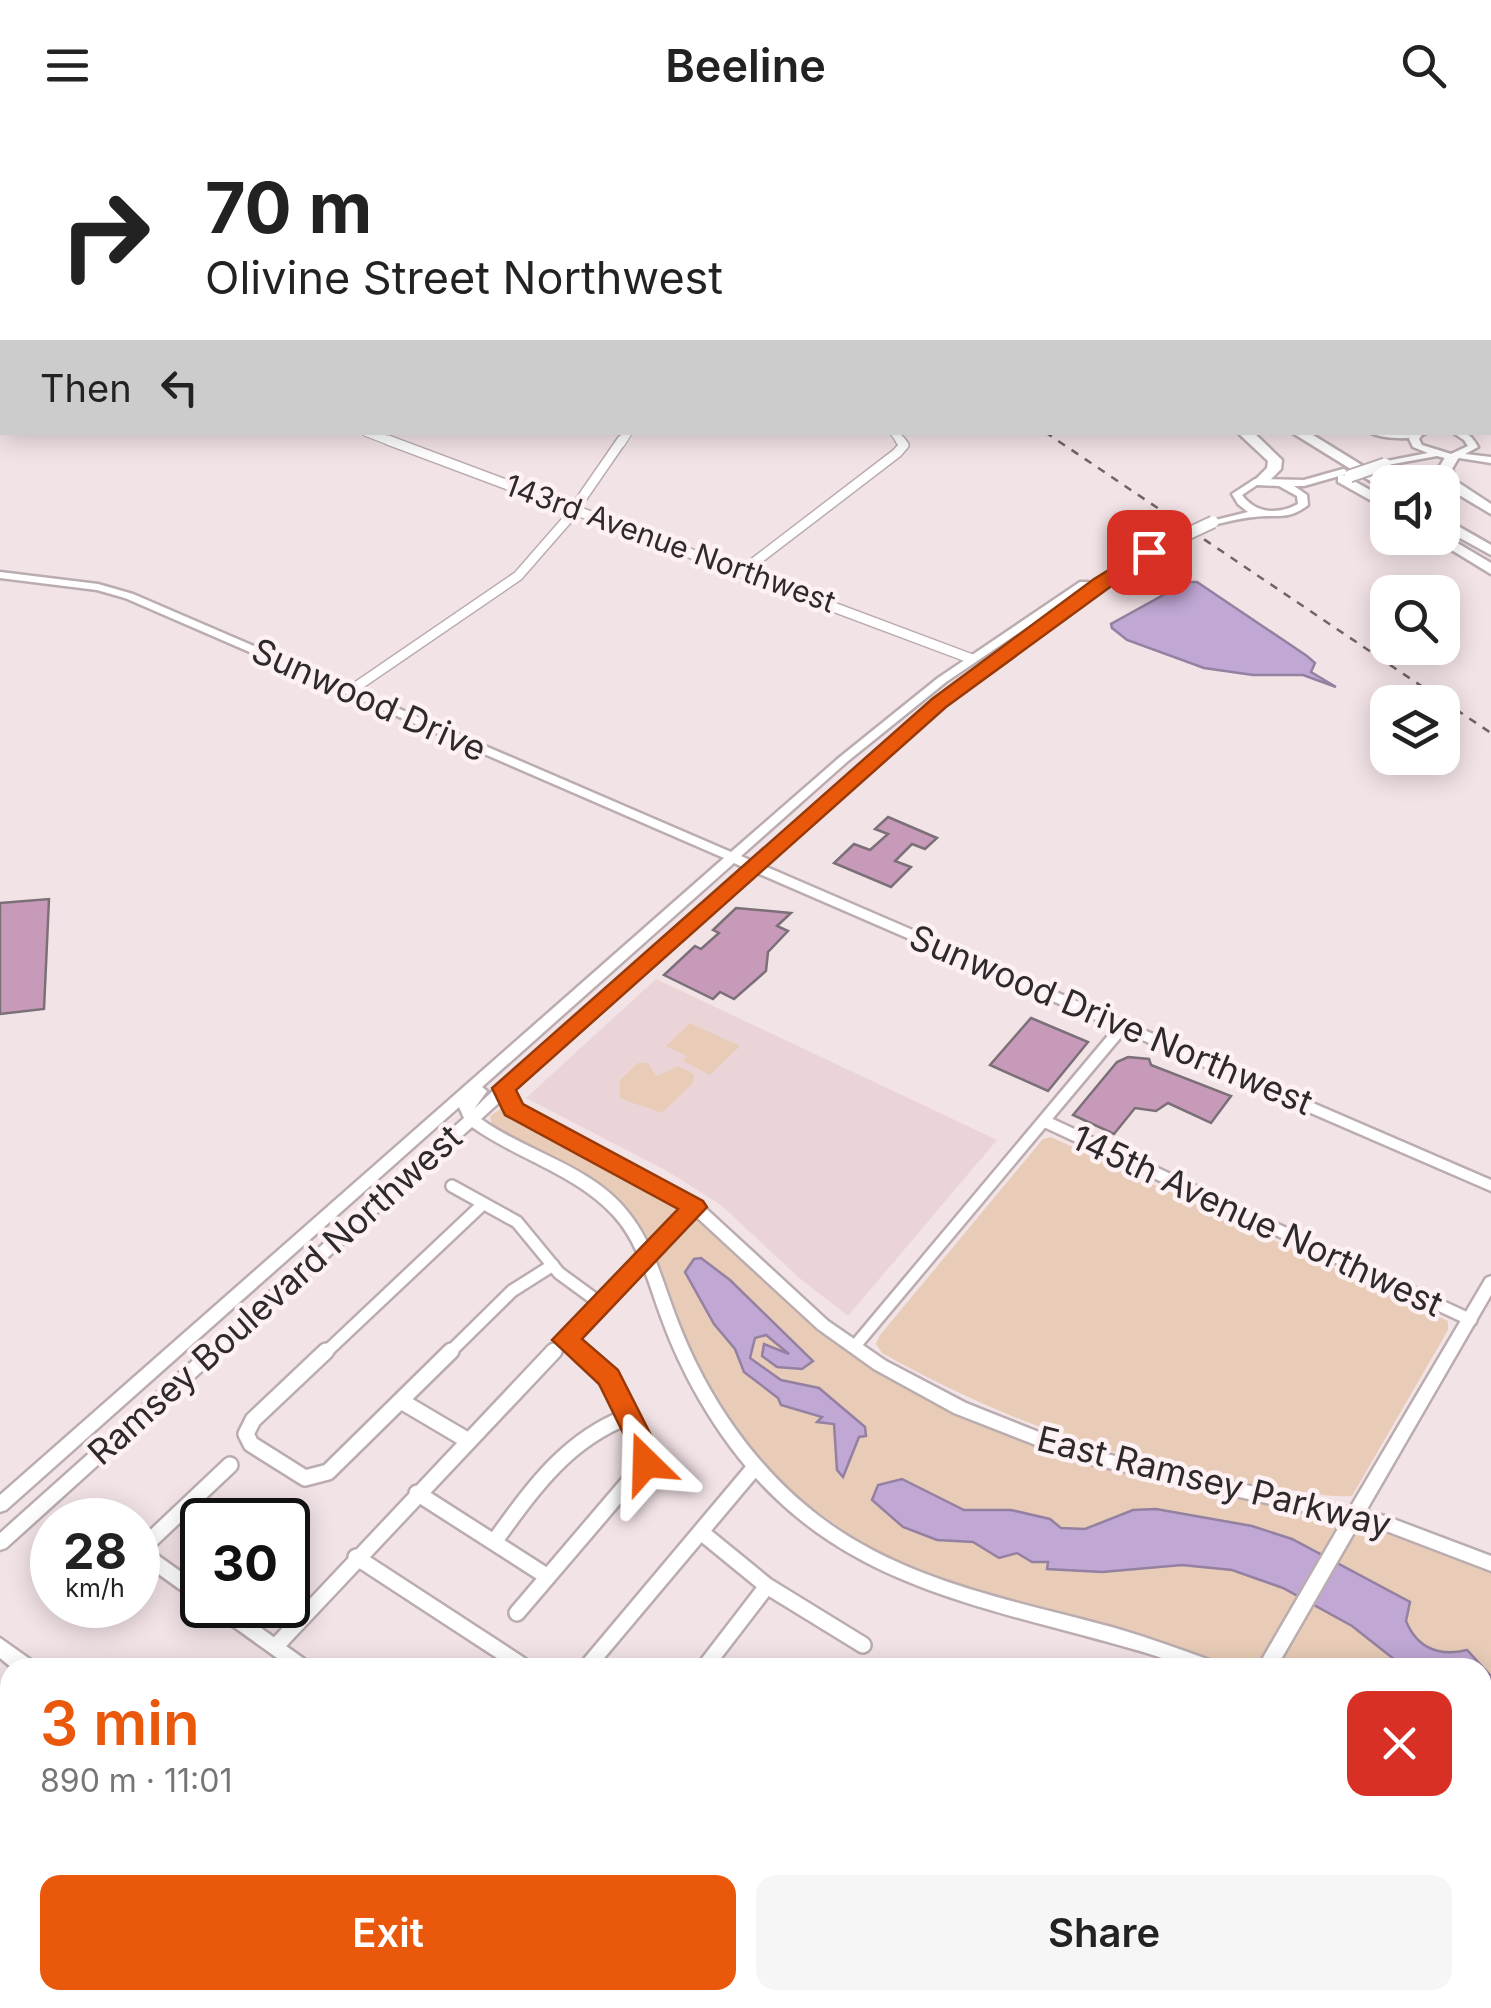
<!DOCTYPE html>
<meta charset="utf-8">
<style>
:root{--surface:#fff;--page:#f6f6f6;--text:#222;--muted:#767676;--accent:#ea580c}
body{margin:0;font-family:Inter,sans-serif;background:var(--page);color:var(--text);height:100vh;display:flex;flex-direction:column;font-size:38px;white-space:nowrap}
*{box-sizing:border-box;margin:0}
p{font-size:32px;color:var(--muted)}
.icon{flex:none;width:55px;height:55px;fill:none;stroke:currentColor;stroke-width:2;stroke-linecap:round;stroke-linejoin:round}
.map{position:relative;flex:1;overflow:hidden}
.details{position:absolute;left:0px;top:1528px;width:1492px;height:352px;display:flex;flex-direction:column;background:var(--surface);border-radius:30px 30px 0 0;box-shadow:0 5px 25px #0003}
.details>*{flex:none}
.guide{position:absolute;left:0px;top:0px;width:1492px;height:305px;box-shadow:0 5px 25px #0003;background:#fff;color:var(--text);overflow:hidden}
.tools{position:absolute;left:1370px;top:335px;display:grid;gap:20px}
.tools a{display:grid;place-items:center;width:90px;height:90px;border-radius:20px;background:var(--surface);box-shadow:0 5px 25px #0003;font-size:50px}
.speed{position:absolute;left:30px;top:1368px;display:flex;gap:20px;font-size:50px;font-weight:700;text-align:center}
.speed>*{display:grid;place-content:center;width:130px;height:130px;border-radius:50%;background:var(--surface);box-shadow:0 5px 25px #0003;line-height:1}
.speed small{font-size:25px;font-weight:400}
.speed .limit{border:5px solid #111;border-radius:15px;background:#fff;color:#111}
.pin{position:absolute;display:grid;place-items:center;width:85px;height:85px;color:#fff;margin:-42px;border-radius:20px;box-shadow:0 5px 15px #0006}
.me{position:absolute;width:110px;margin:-55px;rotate:338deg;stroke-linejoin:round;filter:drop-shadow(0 0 8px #0008)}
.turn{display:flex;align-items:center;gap:35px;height:210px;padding:0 40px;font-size:45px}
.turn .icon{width:130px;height:130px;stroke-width:2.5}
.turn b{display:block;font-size:70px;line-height:85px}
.then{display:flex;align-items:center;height:95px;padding:0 40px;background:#0003;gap:20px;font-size:38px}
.round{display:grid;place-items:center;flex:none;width:105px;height:105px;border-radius:20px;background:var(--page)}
.head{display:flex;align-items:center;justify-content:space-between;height:170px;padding:0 40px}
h1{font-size:60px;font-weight:600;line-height:75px;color:var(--accent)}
.primary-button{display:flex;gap:20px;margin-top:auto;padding:20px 40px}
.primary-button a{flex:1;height:115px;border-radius:20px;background:var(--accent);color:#fff;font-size:40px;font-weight:600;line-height:115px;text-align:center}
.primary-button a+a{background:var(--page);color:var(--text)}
header{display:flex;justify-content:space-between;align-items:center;height:130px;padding:0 40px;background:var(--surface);font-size:45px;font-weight:600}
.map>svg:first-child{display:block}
.built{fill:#ebd4d7}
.green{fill:#e8ccb7}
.water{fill:#c0a7d4;stroke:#9481a1;stroke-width:2.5}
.building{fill:#c79aba;stroke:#7b7077;stroke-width:2.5}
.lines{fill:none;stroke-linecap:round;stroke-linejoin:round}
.minor-far3-casing{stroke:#bbadaf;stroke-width:10}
.minor-far2-casing{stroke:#bbadaf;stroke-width:12}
.minor-far1-casing{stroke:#bbadaf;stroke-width:16}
.minor-casing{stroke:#bbadaf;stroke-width:20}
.tertiary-casing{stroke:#bbadaf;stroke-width:5}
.secondary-casing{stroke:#bbadaf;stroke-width:5}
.motorway-casing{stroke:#bbadaf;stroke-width:5}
.minor-far3{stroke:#fff;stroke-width:8}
.minor-far2{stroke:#fff;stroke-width:9}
.minor-far1{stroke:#fff;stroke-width:11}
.minor{stroke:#fff;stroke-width:15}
.tertiary{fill:#fff;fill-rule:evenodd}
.secondary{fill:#fff;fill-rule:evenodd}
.motorway{fill:#fff;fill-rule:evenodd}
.rail{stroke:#6d6566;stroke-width:2.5;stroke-dasharray:8 8;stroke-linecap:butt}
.tertiary-bridge-casing{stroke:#bbadaf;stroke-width:15;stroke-linecap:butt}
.tertiary-bridge{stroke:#fff;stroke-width:11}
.route{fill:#ea580c;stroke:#983908;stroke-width:2.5}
.labels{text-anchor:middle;stroke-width:9;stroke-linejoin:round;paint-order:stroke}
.far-street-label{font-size:30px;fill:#2e292a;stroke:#fdf1f3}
.street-label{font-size:35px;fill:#2e292a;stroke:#fdf1f3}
</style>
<header><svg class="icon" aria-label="menu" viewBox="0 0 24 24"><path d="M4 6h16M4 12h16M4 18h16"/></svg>Beeline<svg class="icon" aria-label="search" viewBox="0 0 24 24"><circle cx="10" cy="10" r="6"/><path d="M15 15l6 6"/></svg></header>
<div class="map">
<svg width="1491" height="1878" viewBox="0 0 1491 1878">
<rect width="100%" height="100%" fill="#f2e3e6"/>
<path class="built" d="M656 849 997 1010 848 1186 798 1147 721 1075 667 1041 526 968Z"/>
<path class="green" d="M690 893 740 916 710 945 683 931 687 926 666 916Z
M638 933H648L656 946 678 936 694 944 693 953 662 983C647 976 634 975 620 968V950Z
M503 977 669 1069 713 1100 784 1169 855 1224 1114 1339 1383 1398 1491 1440V1718L1482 1711V1538L1227 1537 1121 1498 933 1450 872 1421 785 1358 737 1300 695 1232 621 1078 492 997 490 986Z
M1051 1007 1448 1191V1200L1352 1366C1325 1368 1295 1360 1268 1356 1131 1336 1003 1291 882 1223L876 1214 880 1205 1043 1009Z"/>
<path class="water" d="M1187 452H1197L1307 526 1315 533 1311 542 1336 557 1303 545H1253L1204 538 1127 510 1112 498 1111 494Z
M701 1128 730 1150 813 1231 802 1239 777 1237 762 1226 764 1214 789 1224 766 1205 755 1208 750 1228 781 1250 819 1258 865 1297 866 1306 859 1307 843 1347 837 1340 834 1294 817 1292 822 1287 781 1275 778 1268 744 1242 735 1219 714 1194 685 1142 694 1129Z
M902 1349 964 1380H1011L1050 1389 1061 1398 1085 1399 1133 1380 1156 1379 1252 1396 1292 1409 1410 1472 1406 1491C1417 1518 1439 1527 1467 1520L1491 1546V1651L1483 1650 1482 1538 1404 1537 1352 1496 1283 1458 1232 1440 1182 1435 1102 1442 1047 1439 1048 1432H1032L1017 1423 999 1428 973 1412 937 1410 903 1397 872 1370 878 1355Z"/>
<path class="building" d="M888 687 937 708 925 719 912 714 895 731 911 737 891 757 834 733 854 714 870 720 888 704 875 699Z
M49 769 44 879 0 884V773Z
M736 778 791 783 777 796 788 801 768 822 766 841 734 869 720 862 713 869 664 845 695 816 701 819 719 803 713 800Z
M1031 888 1088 912 1048 961 990 935Z
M1128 927 1149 929 1151 935 1231 966 1211 993 1168 973 1156 981 1135 978 1114 1004 1073 985 1117 932Z"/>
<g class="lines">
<g class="minor-far3-casing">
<path id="minor-far3" d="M346 0 354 2
M545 0 549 2
M1078 0 1082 2
M1232 0 1237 2
M433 2 438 0
M880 2 913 0
M366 302 395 313
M894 302 902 313
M621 313 628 302"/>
</g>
<g class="minor-far2-casing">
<path id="minor-far2" d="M388 310 972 529
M743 441 897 323 904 315 900 310
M350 561 518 446 566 391 622 310"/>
</g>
<g class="minor-far1-casing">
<path id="minor-far1" d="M1044 991 1471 1190
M452 1056 517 1092 559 1143 600 1173
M565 1210 583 1224
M854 1217 1124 895
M324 1224 483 1074
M448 1224 512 1161 553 1135
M552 1224 695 1077"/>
</g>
<g class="minor-casing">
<path id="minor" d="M326 1221 253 1290 246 1304 251 1314 305 1348 328 1342 451 1221
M401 1271 467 1310
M417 1363 548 1447
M701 1402 767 1456 863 1515
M494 1412C531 1361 566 1310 627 1287
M356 1427 526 1538
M202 1466 139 1421 230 1335
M216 1475 304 1538
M517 1483 645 1333C645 1300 605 1243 581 1221
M275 1517 554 1221
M586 1538 755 1337
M704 1538 767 1456
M728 1870 740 1878
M1025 1870 1038 1878
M882 1878 888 1870"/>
</g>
<g class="tertiary-casing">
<path id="tertiary" d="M1130 0H1141L1143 2H1134Z
M1414 302H1424L1419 309 1422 315 1451 324 1468 316 1464 310 1452 302C1466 302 1471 304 1478 317L1465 324 1491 327V333L1459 328 1452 330 1437 326 1382 336V332L1428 323 1413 317 1409 309Z
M1343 339 1346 340V344L1304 356H1294L1307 365 1308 375C1288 391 1275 384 1254 387 1240 388 1226 392 1213 395L1208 392 1248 382 1238 374 1232 364 1255 349 1304 350ZM1257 355 1279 356 1297 366 1298 374C1278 385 1256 384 1242 365Z
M1168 410 1173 413 1172 415 1104 454 904 607 762 735 1491 1050V1061L755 742 512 961 519 977 700 1073 828 1191 886 1231 966 1273 1079 1318 1350 1378 1486 1148 1491 1146V1165L1366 1381 1388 1387 1491 1426V1441L1381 1399 1359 1394 1276 1538H1257L1343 1390 1077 1331 954 1283 874 1239 818 1199 690 1081 508 984 502 970 481 989C527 1022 592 1036 628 1082 654 1114 663 1154 678 1192 707 1267 755 1337 819 1386 905 1452 1013 1470 1115 1498 1149 1508 1182 1520 1215 1532L1218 1538C1208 1538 1197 1539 1187 1538 1178 1536 1168 1530 1159 1527 1135 1519 1111 1513 1086 1506 918 1462 793 1431 699 1269 684 1243 671 1215 661 1187 648 1152 639 1113 613 1085 575 1044 517 1029 472 997L6 1418 0 1420V1403L464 988 459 977 6 1380 0 1382V1365L724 728 125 468 97 460 0 448V442L98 454 133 464 731 722 840 627 938 548 1080 452H1088V456L946 552 848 631 741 726 752 731 896 603 1096 450ZM734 733 745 738 503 953 499 955 474 979 487 961 482 957Z
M1482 1714 1491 1718V1739L1482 1735Z
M1050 1870H1073L1069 1878H1046Z"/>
</g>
<g class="secondary-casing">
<path id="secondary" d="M0 1508 34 1532 36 1538H12L0 1528Z
M0 1558 10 1563V1584L0 1579Z
M384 1870H413L417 1878H388Z
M436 1870H464L468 1878H440Z"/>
</g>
<g class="motorway-casing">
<path id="motorway" d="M805 0H819L820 2H807Z
M1237 302H1253L1282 330 1281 339 1265 355 1253 352 1267 338 1268 331Z
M1291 302H1308L1389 352 1388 362Z
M1369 302H1426V303C1413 311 1382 309 1369 302Z
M1447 324 1459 327 1452 339 1456 351 1491 374V384L1444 356 1438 339Z
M1343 345 1388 370V380L1338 352V346Z
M1442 387 1491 415V425L1442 398Z
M1442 404 1491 433V444L1432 408H1442Z"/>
</g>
<use href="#minor-far3" class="minor-far3"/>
<use href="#minor-far2" class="minor-far2"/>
<use href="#minor-far1" class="minor-far1"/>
<use href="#minor" class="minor"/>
<use href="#tertiary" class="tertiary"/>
<use href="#secondary" class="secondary"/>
<use href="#motorway" class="motorway"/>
<path class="rail" d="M1045 302 1491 603"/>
<g class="tertiary-bridge-casing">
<path id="tertiary-bridge" d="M1350 346 1385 334
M1168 413 1213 392"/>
</g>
<use href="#tertiary-bridge" class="tertiary-bridge"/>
</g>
<path class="route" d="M1143 419 1158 422 946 577 516 960 523 974 703 1071 707 1077 582 1209 618 1240 659 1321 655 1341H636L632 1321 599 1254 552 1210 678 1079 505 985 492 958 932 569 1094 449Z"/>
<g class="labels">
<g class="far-street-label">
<text transform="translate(670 414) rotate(20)" y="10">143rd Avenue Northwest</text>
</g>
<g class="street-label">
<text transform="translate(369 570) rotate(24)" y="12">Sunwood Drive</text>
<text transform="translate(1111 890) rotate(23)" y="12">Sunwood Drive Northwest</text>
<text transform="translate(1257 1091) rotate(25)" y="12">145th Avenue Northwest</text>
<text transform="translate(275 1165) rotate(-42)" y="12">Ramsey Boulevard Northwest</text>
<text transform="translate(1214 1352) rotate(14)" y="12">East Ramsey Parkway</text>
</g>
</g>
</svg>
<div class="tools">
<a><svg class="icon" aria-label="sound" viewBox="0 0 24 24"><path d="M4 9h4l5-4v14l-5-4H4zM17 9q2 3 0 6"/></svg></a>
<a><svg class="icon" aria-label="search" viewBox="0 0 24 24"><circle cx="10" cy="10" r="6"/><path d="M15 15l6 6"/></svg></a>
<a><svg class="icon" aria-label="layers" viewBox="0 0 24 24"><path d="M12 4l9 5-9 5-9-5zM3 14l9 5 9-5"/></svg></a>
</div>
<div class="speed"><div>28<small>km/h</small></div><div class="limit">30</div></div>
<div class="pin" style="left:1149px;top:422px;background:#d93025"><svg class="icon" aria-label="arrive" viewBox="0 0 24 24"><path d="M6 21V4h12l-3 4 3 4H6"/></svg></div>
<svg class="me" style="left:646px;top:1333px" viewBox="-20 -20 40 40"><path d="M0-17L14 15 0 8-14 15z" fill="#ea580c" stroke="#fff" stroke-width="4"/></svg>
<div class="guide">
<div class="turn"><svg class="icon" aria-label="right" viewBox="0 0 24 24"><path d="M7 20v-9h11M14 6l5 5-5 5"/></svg><div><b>70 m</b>Olivine Street Northwest</div></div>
<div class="then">Then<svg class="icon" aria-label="left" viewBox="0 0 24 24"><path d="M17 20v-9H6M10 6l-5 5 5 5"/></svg></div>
</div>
<section class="details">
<div class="head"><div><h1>3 min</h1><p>890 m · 11:01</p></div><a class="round" style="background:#d93025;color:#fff"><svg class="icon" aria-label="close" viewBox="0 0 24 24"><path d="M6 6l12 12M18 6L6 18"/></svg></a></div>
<div class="primary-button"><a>Exit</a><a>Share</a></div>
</section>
</div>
